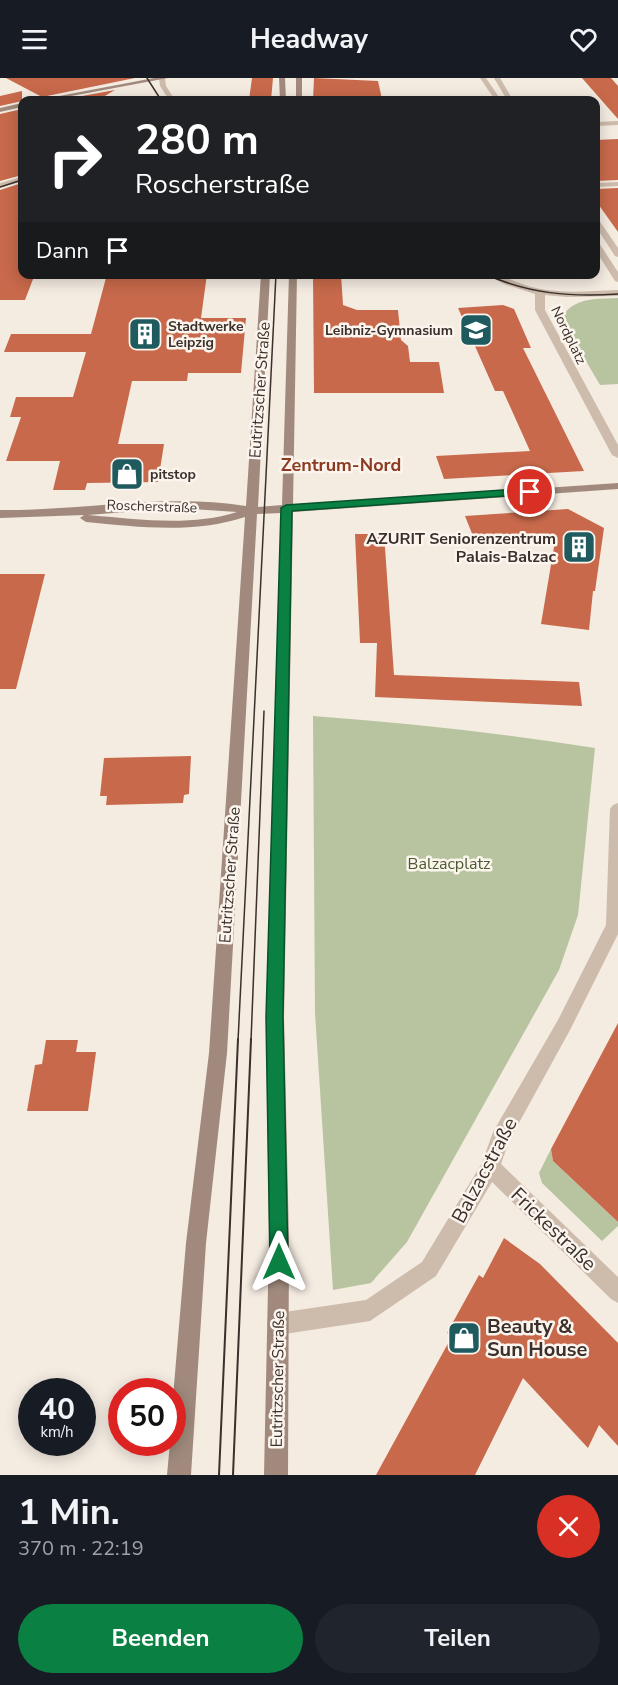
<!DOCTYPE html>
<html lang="de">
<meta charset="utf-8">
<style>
:root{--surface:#171b24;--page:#20242c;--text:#f1f3f6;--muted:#9ea1a6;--accent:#0b8043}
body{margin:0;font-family:"Nunito Sans",sans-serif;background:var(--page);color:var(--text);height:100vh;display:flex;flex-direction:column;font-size:22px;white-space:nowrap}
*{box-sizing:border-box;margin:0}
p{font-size:20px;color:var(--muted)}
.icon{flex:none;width:33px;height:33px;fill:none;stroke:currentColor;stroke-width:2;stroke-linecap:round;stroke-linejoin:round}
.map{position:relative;height:1397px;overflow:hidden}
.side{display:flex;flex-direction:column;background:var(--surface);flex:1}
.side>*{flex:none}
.banner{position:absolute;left:18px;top:18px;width:582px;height:183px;border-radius:12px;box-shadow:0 3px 15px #0003;background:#202124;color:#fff;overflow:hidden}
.speed{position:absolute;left:18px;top:1300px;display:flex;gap:12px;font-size:30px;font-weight:700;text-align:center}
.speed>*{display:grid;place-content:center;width:78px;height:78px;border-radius:50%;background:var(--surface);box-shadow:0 3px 15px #0003;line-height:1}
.speed small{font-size:15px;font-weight:400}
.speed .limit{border:9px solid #d22;background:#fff;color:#111}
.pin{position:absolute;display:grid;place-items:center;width:51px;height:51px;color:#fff;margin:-26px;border:3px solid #fff;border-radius:50%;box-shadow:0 2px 6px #0007}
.me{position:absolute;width:66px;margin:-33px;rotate:0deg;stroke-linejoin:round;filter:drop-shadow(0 0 4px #0008)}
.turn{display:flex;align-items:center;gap:21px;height:126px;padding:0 18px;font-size:27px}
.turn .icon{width:78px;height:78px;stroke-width:2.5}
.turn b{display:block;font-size:42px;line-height:51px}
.then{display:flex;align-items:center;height:57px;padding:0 18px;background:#0003;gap:12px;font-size:22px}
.round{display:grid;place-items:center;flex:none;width:63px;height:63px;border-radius:32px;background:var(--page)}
.overview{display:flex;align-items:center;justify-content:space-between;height:102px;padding:0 18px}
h1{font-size:36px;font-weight:700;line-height:45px}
.action{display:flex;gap:12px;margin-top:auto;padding:12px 18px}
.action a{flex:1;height:69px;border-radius:36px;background:var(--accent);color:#fff;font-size:24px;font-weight:700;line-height:69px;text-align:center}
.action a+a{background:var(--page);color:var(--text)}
header{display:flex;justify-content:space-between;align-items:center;height:78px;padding:0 18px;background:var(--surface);font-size:27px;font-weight:700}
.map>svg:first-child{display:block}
.green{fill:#b8c4a0}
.building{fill:#c8694b}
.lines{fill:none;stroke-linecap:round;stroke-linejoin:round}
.street{fill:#cdbbac;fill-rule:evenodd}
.secondary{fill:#a18a7d;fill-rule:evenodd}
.tram-far1{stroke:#3b302b;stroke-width:1.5}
.tram{stroke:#3b302b;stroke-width:2}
.route{fill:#0b8043;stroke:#07532c;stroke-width:1.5}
.labels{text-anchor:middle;stroke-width:5;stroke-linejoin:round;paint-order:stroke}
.far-poi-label{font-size:14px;font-weight:bold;fill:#3b302b;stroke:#fbf5ee;text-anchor:start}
.far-street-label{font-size:14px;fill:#3b302b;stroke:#fbf5ee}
.street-label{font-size:16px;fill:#3b302b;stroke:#fbf5ee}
.poi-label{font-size:16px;font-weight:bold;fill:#3b302b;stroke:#fbf5ee;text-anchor:end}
.park-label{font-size:16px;fill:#4a5a2e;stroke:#fbf5ee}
.far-district-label{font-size:18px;font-weight:bold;fill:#8c3b22;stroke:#fbf5ee}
.near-street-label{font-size:20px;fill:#3b302b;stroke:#fbf5ee}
.near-poi-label{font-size:20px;font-weight:bold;fill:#3b302b;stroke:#fbf5ee;text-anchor:start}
</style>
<header><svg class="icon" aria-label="menu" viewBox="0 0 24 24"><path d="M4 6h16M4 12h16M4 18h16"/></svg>Headway<svg class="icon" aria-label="heart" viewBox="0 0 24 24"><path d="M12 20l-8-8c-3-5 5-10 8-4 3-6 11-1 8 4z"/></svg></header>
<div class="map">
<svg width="618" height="1397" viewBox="0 0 618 1397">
<rect width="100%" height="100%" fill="#f4ebe1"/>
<path class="green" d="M618 220V306L600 307 566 249 564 236C577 219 598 221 618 220Z
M313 638C408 645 501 655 595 670L578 837 559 892 407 1164 371 1205 333 1212 315 935Z
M551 1071 553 1083 618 1144V1148L602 1163 542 1105 539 1095Z"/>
<path class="building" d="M6 0H135L42 19Z
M252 0H273L271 22H249Z
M314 0 378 3 382 21 313 22Z
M582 0H611L618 8V41Z
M115 12 98 22H60Z
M22 13V23L0 28V18Z
M22 31V97L0 103V36Z
M618 61V102L596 103V62Z
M22 105V196H35L25 222H0V112Z
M618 110V154L596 123V111Z
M107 196H207L201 240H246L241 295H188L187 303H132L118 366H164L158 404 87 405 85 412H53L60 383H6L21 339H10L16 319H73L86 274H4L11 256H91Z
M313 196H341L343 227 357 232H398L401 262 408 268 410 284H439L444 315H314Z
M503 227 514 231 531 270H523L584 393 444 401 436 378 530 373 503 313H495L458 230Z
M568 431 604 450 595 513H593L589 552 541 546 556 457 475 463 465 438Z
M355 456H384L394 597 579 604 582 628 375 619 377 565H360Z
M0 496H45L16 611H0Z
M191 678 189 716 184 717 183 725 106 727 107 718H100L104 680Z
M618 945V1144L553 1083 551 1071Z
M46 962H78L76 974H96L88 1033H27L35 987 42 986Z
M504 1160 540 1186 618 1265V1368L599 1347 588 1370 523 1300 475 1397H376L452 1258 447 1255 479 1197 483 1200Z"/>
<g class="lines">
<path class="street" d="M159 0H165L166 8 175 22H169L160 8Z
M480 0H486L501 22H495Z
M494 0H500L513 22H507Z
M618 43V47L596 48V44Z
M22 99V103L0 110V105Z
M618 104V108L596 109V105Z
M596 141 599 142 618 170V179L615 178 596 149Z
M596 164 599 165 618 194V204L615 203 596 173Z
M486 196C504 196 519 207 536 210 563 216 591 213 618 212V218L567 219 545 217V232L618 367V380L612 377 535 232V216L504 206Z
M618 725V856L570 952 509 1063 501 1086 618 1199V1225L611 1221 492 1104 436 1198 370 1243 278 1257 270 1254 267 1246 270 1238 278 1235 366 1222 422 1184 482 1085 493 1054 558 942 606 847 610 731 613 727Z"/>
<path class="secondary" d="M154 0H168L50 22H38Z
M279 0H285L286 22H280Z
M296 0H302V22H296Z
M22 25V29L0 34V30Z
M261 196H270L258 429 282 427 289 196H297L293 427 618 405V411L293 434 284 939 289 1163 288 1397H264L269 1163 266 939 281 435 257 436 227 975 206 1165 191 1397H167L170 1365H172V1331L186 1165 209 975 245 439C194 456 138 449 86 444L80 440 84 437 0 440V432C82 433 164 415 246 428ZM177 430 237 434C190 449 136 441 88 437Z"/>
<path class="tram-far1" d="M147 0 161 22
M0 109 22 102
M485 196C529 216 570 219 618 216
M238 963 276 196
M251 963 264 633"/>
<path class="tram" d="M219 1397 238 961
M233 1397 251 961"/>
</g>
<path class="route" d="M530 410 534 411V416L292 433 283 939 288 1184 286 1191 279 1193 272 1191 270 1184 266 939 281 430 286 427Z"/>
<defs>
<g id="school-square" transform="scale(1.725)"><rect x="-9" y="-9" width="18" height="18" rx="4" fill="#1f5a5e" stroke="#fbf5ee"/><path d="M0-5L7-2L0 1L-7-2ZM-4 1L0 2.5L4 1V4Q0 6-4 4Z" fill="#fff"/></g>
<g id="building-square" transform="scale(1.725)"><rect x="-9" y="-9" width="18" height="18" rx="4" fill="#1f5a5e" stroke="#fbf5ee"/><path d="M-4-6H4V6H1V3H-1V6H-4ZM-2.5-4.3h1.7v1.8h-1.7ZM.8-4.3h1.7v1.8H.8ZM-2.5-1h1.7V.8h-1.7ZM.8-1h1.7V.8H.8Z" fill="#fff"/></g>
<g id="shop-square" transform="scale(1.725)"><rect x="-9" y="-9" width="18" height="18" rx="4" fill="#1f5a5e" stroke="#fbf5ee"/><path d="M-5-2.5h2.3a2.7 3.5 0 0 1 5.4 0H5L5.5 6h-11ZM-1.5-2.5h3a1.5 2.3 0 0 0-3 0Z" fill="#fff"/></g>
</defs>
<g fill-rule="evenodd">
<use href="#school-square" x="476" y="252"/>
<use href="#building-square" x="145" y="256"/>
<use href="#shop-square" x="127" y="396"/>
<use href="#building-square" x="579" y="469"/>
<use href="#shop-square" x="464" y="1260"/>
</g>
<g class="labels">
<g class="far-poi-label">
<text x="168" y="253">Stadtwerke<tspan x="168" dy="16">Leipzig</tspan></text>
<text x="453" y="257" text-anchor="end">Leibniz-Gymnasium</text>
<text x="150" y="401">pitstop</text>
</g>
<g class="far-street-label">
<text transform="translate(569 257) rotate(64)" y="5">Nordplatz</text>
<text transform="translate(152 428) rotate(2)" y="5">Roscherstraße</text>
</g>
<g class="street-label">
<text transform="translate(259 312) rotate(-86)" y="6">Eutritzscher Straße</text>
<text transform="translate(229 797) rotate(-86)" y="6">Eutritzscher Straße</text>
<text transform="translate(277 1301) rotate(-89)" y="6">Eutritzscher Straße</text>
</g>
<g class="poi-label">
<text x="556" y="466">AZURIT Seniorenzentrum<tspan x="556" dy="18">Palais-Balzac</tspan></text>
</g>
<g class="park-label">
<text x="449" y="791">Balzacplatz</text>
</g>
<g class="far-district-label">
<text x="341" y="393">Zentrum-Nord</text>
</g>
<g class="near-street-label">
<text transform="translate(484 1092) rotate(-62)" y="7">Balzacstraße</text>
<text transform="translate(554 1151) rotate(44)" y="7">Frickestraße</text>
</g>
<g class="near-poi-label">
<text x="487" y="1255">Beauty &amp;<tspan x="487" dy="23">Sun House</tspan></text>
</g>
</g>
</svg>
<div class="speed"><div>40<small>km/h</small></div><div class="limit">50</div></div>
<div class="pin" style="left:530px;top:414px;background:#d93025"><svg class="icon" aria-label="arrive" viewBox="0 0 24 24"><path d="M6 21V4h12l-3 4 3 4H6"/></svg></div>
<svg class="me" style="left:279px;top:1184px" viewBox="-20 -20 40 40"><path d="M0-17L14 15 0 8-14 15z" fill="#0b8043" stroke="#fff" stroke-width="4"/></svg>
<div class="banner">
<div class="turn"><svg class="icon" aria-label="right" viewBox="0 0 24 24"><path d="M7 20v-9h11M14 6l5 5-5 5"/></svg><div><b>280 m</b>Roscherstraße</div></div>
<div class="then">Dann<svg class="icon" aria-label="arrive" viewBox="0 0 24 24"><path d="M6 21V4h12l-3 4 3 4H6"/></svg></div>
</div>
</div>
<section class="side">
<div class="overview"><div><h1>1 Min.</h1><p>370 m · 22:19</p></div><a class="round" style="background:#d93025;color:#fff"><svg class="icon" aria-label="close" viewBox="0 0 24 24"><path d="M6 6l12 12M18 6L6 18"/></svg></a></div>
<div class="action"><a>Beenden</a><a>Teilen</a></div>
</section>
